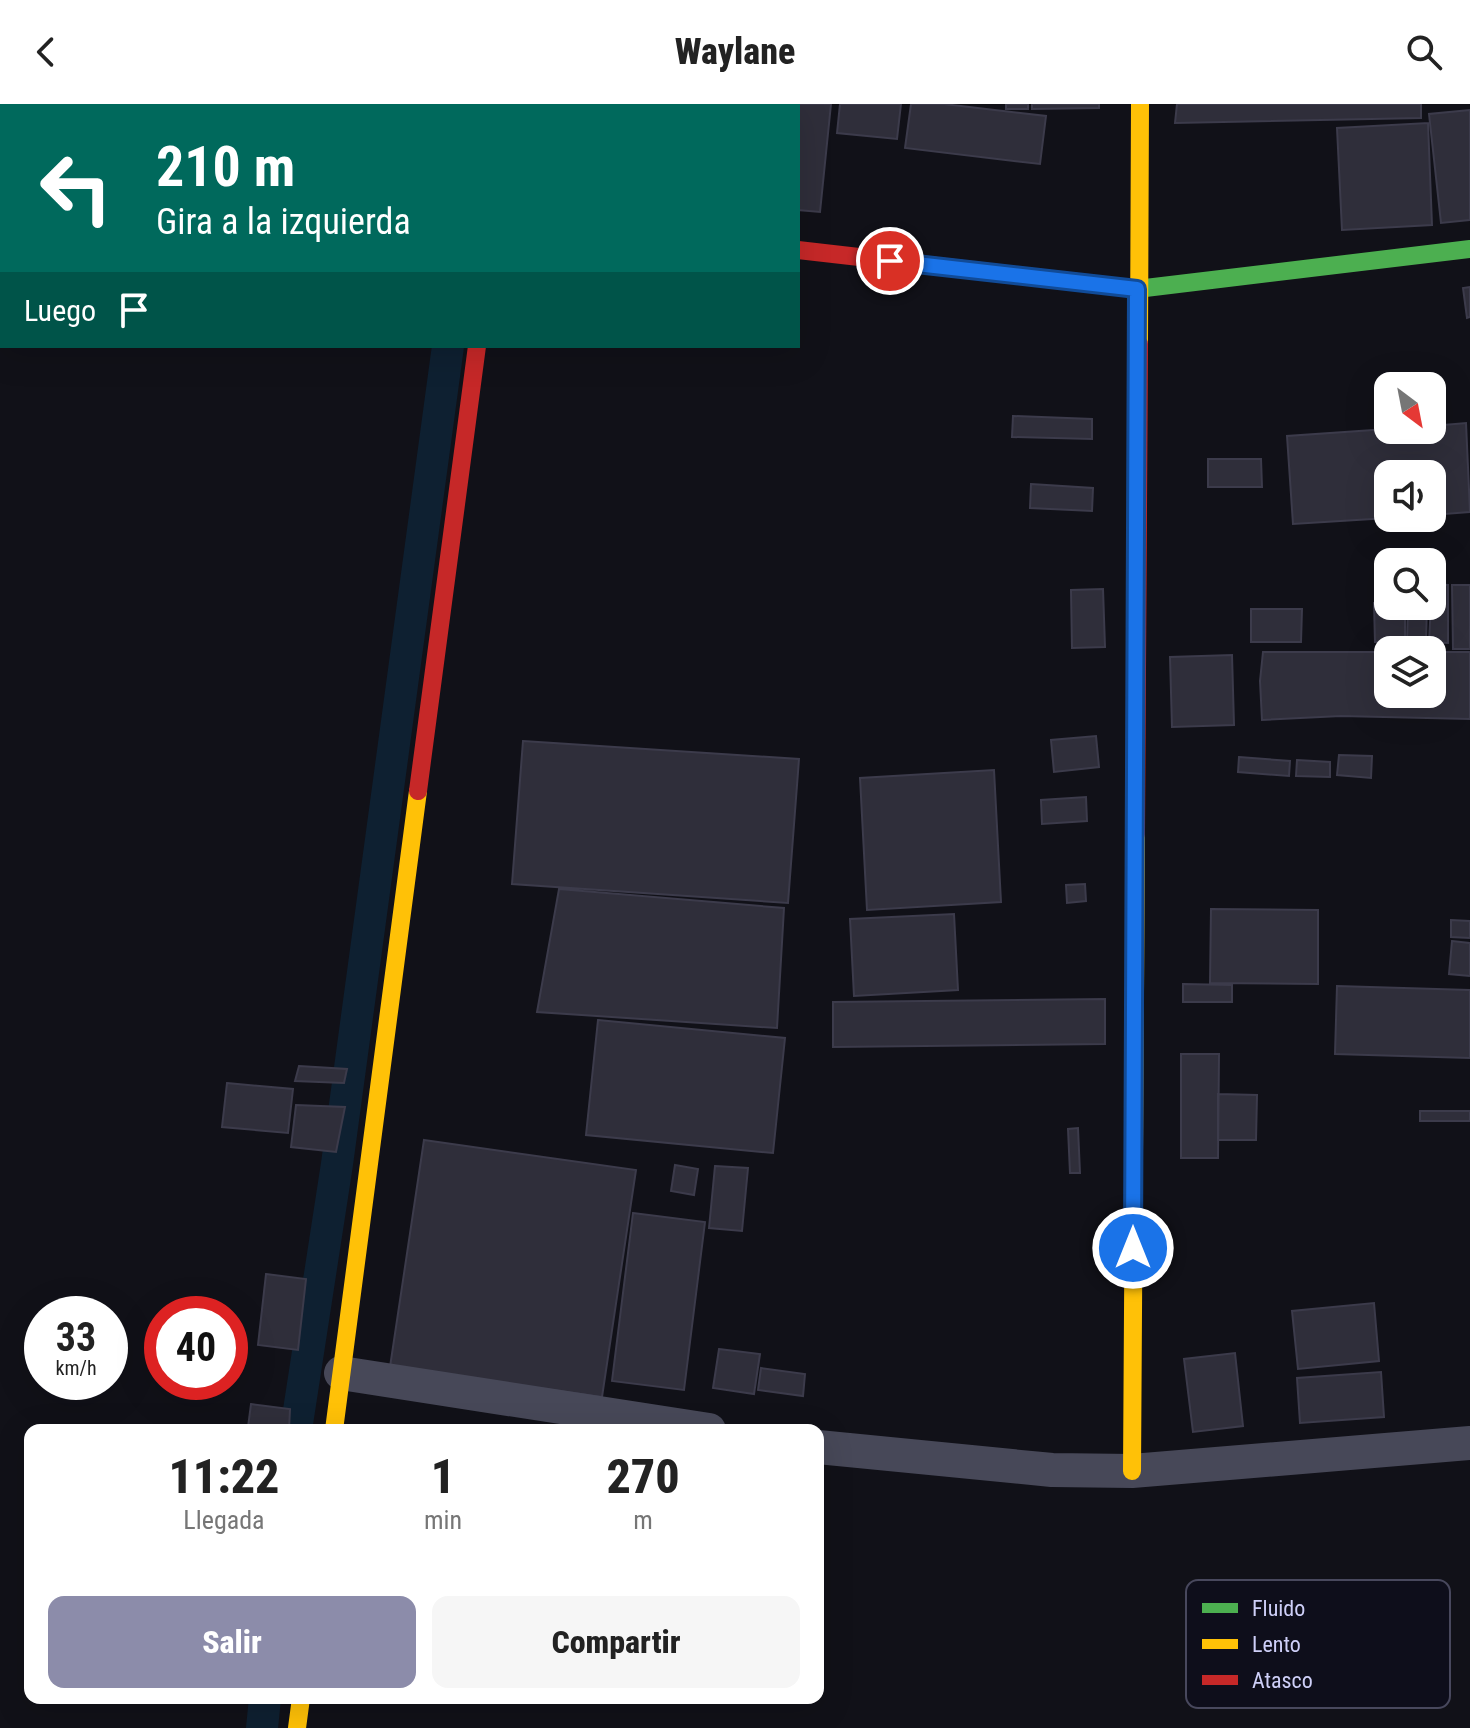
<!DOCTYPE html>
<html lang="es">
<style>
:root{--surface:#fff;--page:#f6f6f6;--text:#222;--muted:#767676;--accent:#8c8caa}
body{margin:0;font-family:"Roboto Condensed",sans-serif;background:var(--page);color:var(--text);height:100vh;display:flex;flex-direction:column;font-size:30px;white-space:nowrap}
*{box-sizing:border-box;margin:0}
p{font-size:26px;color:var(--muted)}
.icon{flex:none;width:44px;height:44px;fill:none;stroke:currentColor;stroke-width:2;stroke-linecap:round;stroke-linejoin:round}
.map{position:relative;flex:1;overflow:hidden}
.details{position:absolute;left:24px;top:1320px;width:800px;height:280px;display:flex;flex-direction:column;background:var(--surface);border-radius:16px;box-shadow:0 8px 32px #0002}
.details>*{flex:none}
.hud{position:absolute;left:0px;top:0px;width:800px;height:244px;box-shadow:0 8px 32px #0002;background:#00695c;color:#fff;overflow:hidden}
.needle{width:52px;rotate:148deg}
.fabs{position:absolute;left:1374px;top:268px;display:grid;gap:16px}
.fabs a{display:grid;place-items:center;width:72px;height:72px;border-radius:16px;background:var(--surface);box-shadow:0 8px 32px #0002;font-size:40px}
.speed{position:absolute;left:24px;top:1192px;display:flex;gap:16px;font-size:40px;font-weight:700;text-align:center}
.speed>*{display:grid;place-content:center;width:104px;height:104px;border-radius:50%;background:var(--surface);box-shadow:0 8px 32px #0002;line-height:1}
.speed small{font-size:20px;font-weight:400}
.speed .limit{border:12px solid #d22;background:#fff;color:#111}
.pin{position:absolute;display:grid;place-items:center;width:68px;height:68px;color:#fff;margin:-34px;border:4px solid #fff;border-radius:50%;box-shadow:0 2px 8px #0007}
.me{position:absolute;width:88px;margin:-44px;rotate:0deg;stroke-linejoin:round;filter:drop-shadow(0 0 6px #0008)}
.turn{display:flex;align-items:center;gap:28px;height:168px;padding:0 24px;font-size:36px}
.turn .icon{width:104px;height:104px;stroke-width:2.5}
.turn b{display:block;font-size:56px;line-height:68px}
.then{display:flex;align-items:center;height:76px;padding:0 24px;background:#0003;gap:16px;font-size:30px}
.eta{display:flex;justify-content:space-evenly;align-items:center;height:136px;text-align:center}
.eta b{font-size:48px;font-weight:800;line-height:56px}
.action{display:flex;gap:16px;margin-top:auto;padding:16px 24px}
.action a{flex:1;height:92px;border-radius:16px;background:var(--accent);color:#fff;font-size:32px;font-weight:800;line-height:92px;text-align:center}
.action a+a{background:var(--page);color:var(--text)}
header{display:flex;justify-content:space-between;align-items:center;height:104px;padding:0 24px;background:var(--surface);font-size:36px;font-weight:800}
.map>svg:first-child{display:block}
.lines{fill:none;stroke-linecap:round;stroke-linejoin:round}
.canal{stroke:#0e2031;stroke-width:32}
.building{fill:#2f2e3a;stroke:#3c3b4b;stroke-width:2}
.street{stroke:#474858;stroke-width:34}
.fast{stroke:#4caf50;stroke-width:18}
.slow{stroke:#ffc107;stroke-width:18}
.jam{stroke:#c62828;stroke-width:18}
.route-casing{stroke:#114b97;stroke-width:20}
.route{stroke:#1a73e8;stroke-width:14}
.key{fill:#0e0e1b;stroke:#48485d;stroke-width:2}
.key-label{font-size:22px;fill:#cecff8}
</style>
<header><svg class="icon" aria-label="back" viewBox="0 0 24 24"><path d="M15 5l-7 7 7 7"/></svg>Waylane<svg class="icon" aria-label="search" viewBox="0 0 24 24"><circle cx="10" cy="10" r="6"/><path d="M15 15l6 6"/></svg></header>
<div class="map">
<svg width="1470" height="1624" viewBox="0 0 1470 1624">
<rect width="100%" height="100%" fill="#111118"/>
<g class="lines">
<path class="canal" d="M296 1326 337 1060 448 242
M262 1624 265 1594"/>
</g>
<path class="building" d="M641 0H831L820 108 798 106V2H641Z
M840 0H901L897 35 837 29Z
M911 0H944L1046 12 1040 60 905 44Z
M1006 0H1028V5H1006Z
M1032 0H1099V4L1032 5Z
M1177 0H1421V14L1175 19Z
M1470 6V116L1441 119 1429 10Z
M1428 19 1432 121 1342 126 1337 24Z
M1470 183V213L1467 214 1463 184Z
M1013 312 1092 315V335L1012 333Z
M1466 319 1470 408 1432 411V370H1388V414L1293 420 1287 332 1388 325 1432 326V322Z
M1208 355H1261L1262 383H1208Z
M1031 380 1093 384 1092 407 1030 404Z
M1432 480 1448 481V539L1429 538Z
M1452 481H1470V545H1453Z
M1103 485 1105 543 1072 544 1071 486Z
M1374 499 1405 502V538H1375Z
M1408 502H1427L1426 538H1407Z
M1251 505H1302L1301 538H1251Z
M1263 548H1388V590H1432V548H1470V615L1341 612 1262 616 1260 577Z
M1232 551 1234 621 1172 623 1170 553Z
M1096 632 1099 663 1054 668 1051 636Z
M523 637 799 655 788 799 512 780Z
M1339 651 1372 652 1371 674 1337 671Z
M1239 653 1290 657 1289 672 1238 668Z
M1297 656 1330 658V673L1296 672Z
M994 666 1001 798 867 806 860 674Z
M1086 693 1087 717 1042 720 1041 696Z
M1085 780 1086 797 1067 799 1066 781Z
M559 785 784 804 777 924 537 908Z
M1211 805 1318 806V880L1210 879Z
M954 810 958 886 854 892 850 815Z
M1451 816 1470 817V834L1451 833Z
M1452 837 1470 839V872L1449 870Z
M1183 880 1232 881V898H1183Z
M1337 882 1470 886V954L1335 950Z
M1105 895V940L833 943V898Z
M598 916 785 934 773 1049 586 1031Z
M1181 950H1219L1218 1054H1181Z
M299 962 347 965 344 979 295 977Z
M227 979 293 985 288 1029 222 1023Z
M1218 990 1257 991 1256 1036H1218Z
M296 1001 345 1003 336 1048 291 1043Z
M1420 1007H1470V1017H1420Z
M1078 1024 1080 1069H1070L1068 1025Z
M424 1036 636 1066 602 1293 390 1263Z
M675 1061 698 1065 694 1091 671 1087Z
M715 1062 748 1064 742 1127 709 1124Z
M633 1109 705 1118 684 1286 612 1277Z
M266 1170 306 1175 298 1246 258 1241Z
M1374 1199 1379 1257 1298 1265 1292 1207Z
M719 1245 760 1250 754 1290 713 1284Z
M1235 1249 1243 1322 1193 1328 1184 1255Z
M761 1264 805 1270 803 1292 758 1286Z
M1381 1268 1384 1313 1300 1319 1297 1274Z
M251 1300 290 1305 289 1326 248 1323Z"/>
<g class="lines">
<path class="street" d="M341 1269 709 1326
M818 1343 1052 1366 1132 1367 1470 1339"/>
<path class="fast" d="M507 0V2
M1086 179 1137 185 1470 145"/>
<path class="slow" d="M1139 240 1140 0
M334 1326 418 687
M1132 1367 1136 730
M297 1624 301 1594"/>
<path class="jam" d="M798 146 1086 179
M418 687 477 242
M1136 730 1139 240"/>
</g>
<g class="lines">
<g class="route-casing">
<path id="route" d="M890 157 1137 185 1133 1144"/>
</g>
<use href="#route" class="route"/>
</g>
<rect x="1186" y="1476" width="264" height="128" rx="12" class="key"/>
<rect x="1202" y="1499" width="36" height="10" fill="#4caf50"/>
<rect x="1202" y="1535" width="36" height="10" fill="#ffc107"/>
<rect x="1202" y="1571" width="36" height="10" fill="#c62828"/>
<g class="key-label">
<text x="1252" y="1512">Fluido</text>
<text x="1252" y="1548">Lento</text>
<text x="1252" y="1584">Atasco</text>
</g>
</svg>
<div class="fabs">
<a><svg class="needle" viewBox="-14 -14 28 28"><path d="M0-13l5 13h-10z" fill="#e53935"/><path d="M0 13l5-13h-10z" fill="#767676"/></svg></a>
<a><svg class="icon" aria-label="sound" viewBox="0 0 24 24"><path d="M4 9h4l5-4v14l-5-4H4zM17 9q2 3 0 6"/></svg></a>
<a><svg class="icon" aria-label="search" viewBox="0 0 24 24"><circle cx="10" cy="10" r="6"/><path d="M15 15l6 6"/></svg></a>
<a><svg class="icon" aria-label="layers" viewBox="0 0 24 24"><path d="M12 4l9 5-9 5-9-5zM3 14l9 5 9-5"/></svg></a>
</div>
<div class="speed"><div>33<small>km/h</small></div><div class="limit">40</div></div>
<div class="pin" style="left:890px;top:157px;background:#d93025"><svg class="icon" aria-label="arrive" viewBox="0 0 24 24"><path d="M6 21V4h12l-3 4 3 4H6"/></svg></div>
<svg class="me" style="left:1133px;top:1144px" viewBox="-20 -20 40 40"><circle r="17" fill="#1a73e8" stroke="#fff" stroke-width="3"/><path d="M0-11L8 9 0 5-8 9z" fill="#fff"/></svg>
<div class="hud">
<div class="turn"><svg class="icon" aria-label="left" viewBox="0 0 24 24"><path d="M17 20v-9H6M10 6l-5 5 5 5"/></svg><div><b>210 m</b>Gira a la izquierda</div></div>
<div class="then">Luego<svg class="icon" aria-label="arrive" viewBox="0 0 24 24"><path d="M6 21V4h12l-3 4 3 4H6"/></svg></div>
</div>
<section class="details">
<div class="eta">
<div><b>11:22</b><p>Llegada</p></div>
<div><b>1</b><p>min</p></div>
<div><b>270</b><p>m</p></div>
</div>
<div class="action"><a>Salir</a><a>Compartir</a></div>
</section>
</div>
